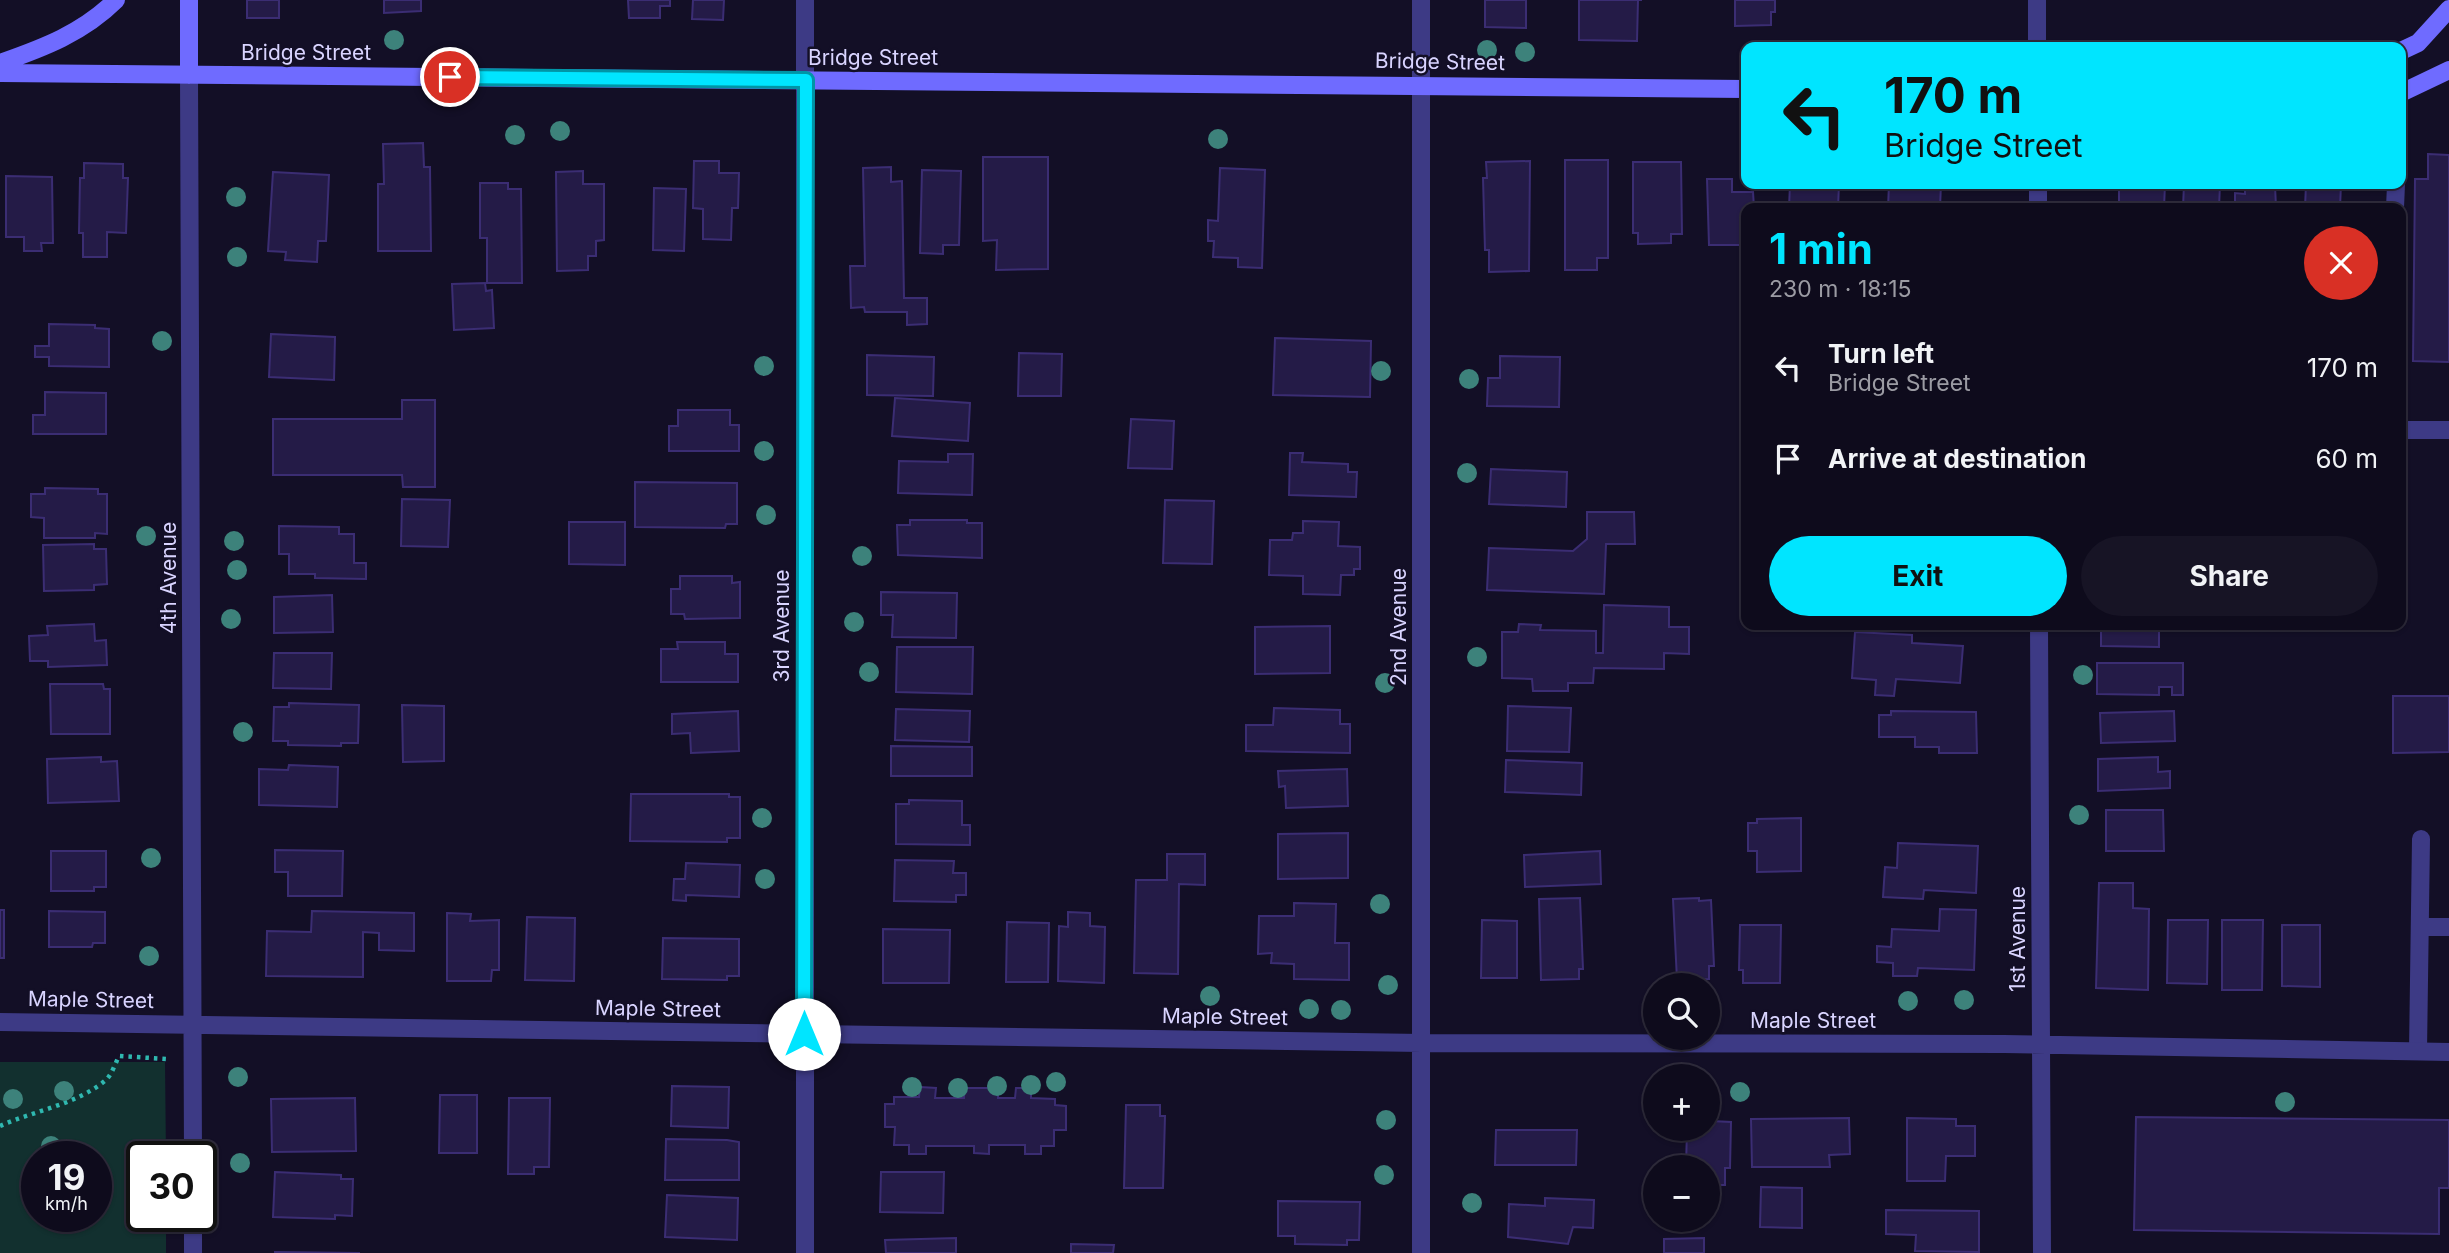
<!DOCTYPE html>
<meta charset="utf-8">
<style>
:root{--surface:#0e0b1c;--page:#171425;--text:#f1f3f6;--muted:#9b9ba3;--line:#2e2b3b;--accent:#00e5ff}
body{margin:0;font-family:Inter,sans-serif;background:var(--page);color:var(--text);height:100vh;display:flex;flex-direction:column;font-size:26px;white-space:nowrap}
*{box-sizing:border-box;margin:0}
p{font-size:23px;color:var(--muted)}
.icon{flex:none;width:38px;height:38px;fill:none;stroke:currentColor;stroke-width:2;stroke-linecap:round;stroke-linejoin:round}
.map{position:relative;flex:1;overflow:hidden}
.sheet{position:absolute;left:1741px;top:203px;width:665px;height:427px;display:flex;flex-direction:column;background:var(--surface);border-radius:14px;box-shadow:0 2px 5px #0004,0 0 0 2px var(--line)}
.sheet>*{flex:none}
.top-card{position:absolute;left:1741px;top:42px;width:665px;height:147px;border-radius:14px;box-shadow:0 2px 5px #0004,0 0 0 2px var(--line);background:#00e5ff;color:#111;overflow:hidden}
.buttons{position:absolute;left:1643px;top:973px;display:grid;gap:14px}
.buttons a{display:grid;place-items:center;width:77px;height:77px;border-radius:50%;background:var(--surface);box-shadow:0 2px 5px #0004,0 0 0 2px var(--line);font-size:35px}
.speed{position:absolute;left:21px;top:1141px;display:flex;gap:14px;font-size:35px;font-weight:700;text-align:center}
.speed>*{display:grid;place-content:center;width:91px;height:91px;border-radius:50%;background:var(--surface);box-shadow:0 2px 5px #0004,0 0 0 2px var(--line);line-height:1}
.speed small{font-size:18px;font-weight:400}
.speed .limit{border:4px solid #111;border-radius:10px;background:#fff;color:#111}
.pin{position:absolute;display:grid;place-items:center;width:60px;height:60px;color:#fff;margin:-30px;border:4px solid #fff;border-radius:50%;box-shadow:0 2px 7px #0007}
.me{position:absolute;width:77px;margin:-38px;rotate:0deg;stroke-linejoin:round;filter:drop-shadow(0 0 5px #0008)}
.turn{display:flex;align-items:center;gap:24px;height:147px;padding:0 28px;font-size:32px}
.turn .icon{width:91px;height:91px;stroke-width:2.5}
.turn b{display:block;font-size:49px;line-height:60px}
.round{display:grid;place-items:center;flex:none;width:74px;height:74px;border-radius:37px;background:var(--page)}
.summary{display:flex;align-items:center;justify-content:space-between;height:119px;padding:0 28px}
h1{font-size:42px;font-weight:700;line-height:52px;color:var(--accent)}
.primary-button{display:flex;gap:14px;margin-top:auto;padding:14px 28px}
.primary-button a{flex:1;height:80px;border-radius:42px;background:var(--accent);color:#111;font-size:28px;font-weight:700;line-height:80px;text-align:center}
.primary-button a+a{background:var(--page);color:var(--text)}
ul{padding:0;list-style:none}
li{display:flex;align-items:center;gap:21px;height:91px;padding:0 28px}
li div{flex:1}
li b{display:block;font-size:26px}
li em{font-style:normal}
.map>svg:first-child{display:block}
.green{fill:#12302f;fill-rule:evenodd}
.building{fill:#241b47;stroke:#3b2d73;stroke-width:2}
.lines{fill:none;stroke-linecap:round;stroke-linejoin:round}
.path{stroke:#2fb8b0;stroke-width:4.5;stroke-dasharray:3.5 5;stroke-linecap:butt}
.lane{stroke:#3d3a85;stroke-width:18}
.street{stroke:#3d3a85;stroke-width:18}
.secondary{stroke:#6f6bff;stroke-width:18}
.tree{fill:#3d827b}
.route-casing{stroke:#0095a6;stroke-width:18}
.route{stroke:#00e5ff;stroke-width:12}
.labels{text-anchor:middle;stroke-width:5;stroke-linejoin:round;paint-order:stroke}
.street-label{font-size:21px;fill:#d9d4ff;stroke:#130f26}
</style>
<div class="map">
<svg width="2449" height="1253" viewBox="0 0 2449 1253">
<rect width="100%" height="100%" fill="#130f26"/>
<path class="green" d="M0 1062H165L166 1157H142V1216H166V1253H0ZM37 1157H96V1216H37Z"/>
<path class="building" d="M247 0H279V18H247Z
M384 0H421V11L384 13Z
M628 0H670V6H660V18H629Z
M693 0H724L723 20 692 19Z
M1485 0H1526V28L1485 27Z
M1579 0H1642H1638L1637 41 1579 40Z
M1735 0H1775V12H1771V25L1735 26Z
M423 143 424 167H430L431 251H378V184H384L383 144Z
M2428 154 2449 155V362L2413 361 2415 179H2428Z
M983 157H1048V269L996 270 997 240 983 241Z
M1565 160H1608V258H1597V270H1565Z
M694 161H719V173H739L738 208H732L731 240 703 239V209L693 208Z
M1530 161 1529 271 1489 272V250H1485L1483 178H1487L1486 162Z
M1633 162H1681L1682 234H1671V243L1638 244V233H1633Z
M84 163 123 164V178H128L126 233 107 232V257H83V233H79L80 178H84Z
M891 167V182L902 181 904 298H927V324L907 325V312H865L864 307 851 308 850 266H865L863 168Z
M1220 168 1265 170 1262 268 1238 267V258L1213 257 1214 241H1208V220L1218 221Z
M922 170 961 171 959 245H943V254L920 253Z
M583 171V184H604V240L596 241V256H588V270L557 271 556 172Z
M273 172 329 175 326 241H318L317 262 285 260 286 252 268 251Z
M6 176 52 177 53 243H41L42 251H24V237H6Z
M1707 179H1732V192H1753L1754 208H1746V245H1709Z
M480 183H508V189H521L522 283H487V238H480Z
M1790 184H1839L1838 208H1789Z
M1889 184H1941L1940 208H1888Z
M2119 184H2165L2164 208H2119Z
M2184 184H2220L2219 208H2183Z
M2306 184H2341L2340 208H2305Z
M2275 185 2276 208H2235V193L2245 194V186Z
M654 188 686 189 684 251 653 250Z
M485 283 486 291 492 290 494 328 454 330 452 284Z
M49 324 95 325V328L109 329V367L49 366V357H35V346H49Z
M271 334 335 337 334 380 269 377Z
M1275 338 1371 341 1370 397 1273 395Z
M1019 353 1062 354 1061 396H1018Z
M867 355 934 357 933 396 867 395Z
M1500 356 1560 357 1559 407 1487 406 1488 378H1500Z
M45 392 106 393V434H33V415H45Z
M895 398 970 403 968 441 892 436Z
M402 400H435V487H403L402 475H273V419H402Z
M678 410H730V425H739V451H669V426H678Z
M1131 419 1174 421 1172 469 1128 468Z
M1290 453H1303L1302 462 1348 464V472H1357L1356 497 1289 495Z
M948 454H973L972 495 898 493 899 461 948 462Z
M1491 469 1567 472 1566 507 1489 504Z
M635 482 737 483V524H726L725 528 635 527Z
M45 488 98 489V494H107V534L95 533V538H44V518L31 517V494H45Z
M402 499 450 500 448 547 401 546Z
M1165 500 1214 501 1212 564 1163 563Z
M1587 512H1634L1635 544H1606L1604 594 1487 590 1489 548 1573 551 1587 539Z
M910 520H967V523H982V558L898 555 897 525H910Z
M1303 521 1339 522 1338 546 1360 547V569H1354V575H1341L1340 595 1303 594V576L1269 575 1270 540H1292L1293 533H1303Z
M569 522H625V565L569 564Z
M279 526 339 527V534H354V563H366V579L315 578V574H289V554H279Z
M94 544V549H106L107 584 94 585V590L44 591 43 545Z
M680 576H732V583L740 582V618L685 619 684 614H671V589H680Z
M881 592 957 593 956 638 892 637 893 615H881Z
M332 595 333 632 274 633V597Z
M1604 605 1669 607V627H1689V654L1664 653V669L1594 668 1593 683H1568V691H1533L1532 679 1502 678V632H1518L1519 624 1541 625 1540 630 1596 631V653H1603Z
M94 624 95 641 106 640 107 665 48 667V661H30L29 636 48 635 47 626Z
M2101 625H2159V647L2101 646Z
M1330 626V673L1255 674V627Z
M1855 632 1912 635V643L1963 646 1960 683 1896 679 1894 696 1875 695 1876 680 1852 678Z
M677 642H725V654H738V682H661V649H678Z
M897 647H973L972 694 896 692Z
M274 653H332L331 689 273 688Z
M2097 663H2183V695H2172V687H2159V695L2097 694Z
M50 684H103L104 689H110V734H51Z
M2393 696H2449V752L2393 753Z
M289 703 359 705 358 743H341V746L288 745V741H273L274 707H289Z
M402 705 444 706V761L403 762Z
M1508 706 1571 708 1569 752 1507 751Z
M1274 708 1340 710V724H1350V753L1246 751V725H1273Z
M896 709 970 711 969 742 895 740Z
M738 711 739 751 691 753 690 733 672 734V714Z
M1891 711 1976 712 1977 753H1939V747H1915V737H1879V715H1891Z
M2174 711 2175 741 2101 743 2100 713Z
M891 746 972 747V776H891Z
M101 757V762L117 761 119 801 48 803 47 759Z
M2158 757V772L2170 771V788L2098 791V759Z
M1506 760 1582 763 1581 795 1505 792Z
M289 765 338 767 337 807 259 805V769L288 770Z
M1347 769 1348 806 1286 808 1285 786 1279 787 1278 771Z
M631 794H729V797H740V838H727V842L630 841Z
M909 800 962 801V825H970V845L896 844V804H909Z
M2106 810H2163L2164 851H2106Z
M1801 818V871L1757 872V851H1748V823H1757V819Z
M1348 833V878L1278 879V834Z
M1898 843 1978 846 1976 893 1924 890 1923 899 1883 897 1885 867 1897 868Z
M275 850 343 851 342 896H288V872H275Z
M51 851H106V887H94V891H51Z
M1600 851 1601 884 1525 887 1524 855Z
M1167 854H1205V885L1179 884 1178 974 1134 973 1136 880H1167Z
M895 860 954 861 953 873H966V895H956V902L894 901Z
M686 863 740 865 739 897 686 895V901L673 900 674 879H685Z
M2099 883H2133V908L2149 909 2148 990 2096 988Z
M1580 898 1583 969H1579V979L1541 980 1539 899Z
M1699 898V901L1711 900 1714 966H1709V979L1677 980 1673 899Z
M1294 903 1336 904 1335 943H1349V980L1294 979V964L1271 963 1272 953 1258 954 1259 916H1294Z
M1940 909 1976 910 1974 970 1918 968 1917 976H1893V963L1877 962V946L1891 947 1892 929 1939 931Z
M0 910H4V958H0Z
M49 911 105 912V943H93L92 947H49Z
M312 911 414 913V951L379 950V933L363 932V977L266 976 267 931 311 932Z
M1068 912 1090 913V926L1105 927 1104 983 1058 981 1059 926 1068 927Z
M447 913 471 914 470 921 499 920V970H492L491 981H447Z
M527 917 575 918 574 981 525 980Z
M1482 920 1517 921V978H1481Z
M2168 920H2208L2207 984 2167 983Z
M2222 920H2263L2262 990H2222Z
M1007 922 1049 923 1048 982H1006Z
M1740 925H1781L1780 983H1743V970H1739Z
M2282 925H2320V987L2282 986Z
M883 929 950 930 949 983H883Z
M663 938 739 939V976H727V980L662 979Z
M672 1086 729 1087 728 1128 671 1126Z
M920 1087 936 1088 935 1098H964V1088H998V1098H1015L1016 1088H1031V1098L1055 1099V1105L1066 1106V1130H1054V1146H1041V1154H1025V1145H989V1154L974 1153V1146H926V1154H909V1145H894L895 1127H885V1104H894V1097H919Z
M440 1095H477V1153H439Z
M355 1098 356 1151 272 1152 271 1099Z
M509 1098H550L549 1167H534V1174H508Z
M1126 1105H1160V1116H1165L1163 1188H1124Z
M1708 1108H1711V1121L1731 1122 1730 1168H1725V1185H1708V1167H1686L1687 1129H1708Z
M2136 1117 2449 1120V1188H2439V1234L2134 1230Z
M1849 1118 1850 1154 1829 1155 1830 1167H1752L1751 1119Z
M1907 1118 1956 1119V1126H1975V1156H1946L1945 1181H1907Z
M1496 1130H1577L1576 1165H1495Z
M666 1139 727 1140 739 1142V1180H665Z
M275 1172 341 1175V1179H353L352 1216 335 1215V1219L273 1217Z
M881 1172H944L943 1213 880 1212Z
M1761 1187 1802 1188V1228L1760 1227Z
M667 1195 738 1198 737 1240 665 1237Z
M1545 1198 1594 1200 1593 1228 1573 1227 1568 1244 1508 1237 1509 1204 1545 1206Z
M1278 1201 1360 1202 1359 1240H1347V1245L1295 1244V1236H1278Z
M1886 1210 1979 1211V1252L1915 1251 1916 1235 1886 1234Z
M956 1238V1253H886L885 1240Z
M1704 1238V1253H1664V1239Z
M1071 1244 1114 1245 1113 1253H1071Z
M275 1252 360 1253H275Z"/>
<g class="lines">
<path class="path" d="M0 1126C33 1111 78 1104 106 1080 112 1074 115 1064 119 1056L167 1059"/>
<path class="lane" d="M2395 208 2396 184
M2401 430H2449
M2420 927H2449
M2418 1051 2421 839"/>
<path class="street" d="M2037 0V47
M189 75 193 1157
M2038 208V184
M2039 625 2042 1253
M0 1022 1422 1043 2004 1044 2449 1052
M193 1253V1216
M805 1253V0
M1421 1253V0"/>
<path class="secondary" d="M189 0V75
M2401 51 2418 43 2449 9
M0 63C43 48 83 33 116 0
M0 73 1746 89
M2401 93 2449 70"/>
</g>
<g class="tree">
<circle cx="394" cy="40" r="10"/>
<circle cx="1487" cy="50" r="10"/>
<circle cx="1525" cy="52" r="10"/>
<circle cx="560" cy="131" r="10"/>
<circle cx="515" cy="135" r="10"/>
<circle cx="1218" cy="139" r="10"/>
<circle cx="236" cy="197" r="10"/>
<circle cx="237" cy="257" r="10"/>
<circle cx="162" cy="341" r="10"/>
<circle cx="764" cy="366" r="10"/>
<circle cx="1381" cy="371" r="10"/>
<circle cx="1469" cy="379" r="10"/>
<circle cx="764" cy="451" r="10"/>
<circle cx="1467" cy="473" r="10"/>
<circle cx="766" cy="515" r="10"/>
<circle cx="146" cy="536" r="10"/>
<circle cx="234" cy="541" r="10"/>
<circle cx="862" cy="556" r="10"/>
<circle cx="237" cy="570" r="10"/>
<circle cx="231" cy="619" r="10"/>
<circle cx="854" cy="622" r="10"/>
<circle cx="1477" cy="657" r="10"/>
<circle cx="869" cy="672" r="10"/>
<circle cx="2083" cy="675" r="10"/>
<circle cx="1385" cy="683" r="10"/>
<circle cx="243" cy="732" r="10"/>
<circle cx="2079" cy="815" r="10"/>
<circle cx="762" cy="818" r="10"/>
<circle cx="151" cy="858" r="10"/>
<circle cx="765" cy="879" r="10"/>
<circle cx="1380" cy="904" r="10"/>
<circle cx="149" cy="956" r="10"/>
<circle cx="1388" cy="985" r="10"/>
<circle cx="1210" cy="996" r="10"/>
<circle cx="1964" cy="1000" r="10"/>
<circle cx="1908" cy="1001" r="10"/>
<circle cx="1309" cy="1009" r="10"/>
<circle cx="1341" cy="1010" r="10"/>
<circle cx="238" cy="1077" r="10"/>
<circle cx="1056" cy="1082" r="10"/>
<circle cx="1031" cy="1085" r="10"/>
<circle cx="997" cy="1086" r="10"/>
<circle cx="912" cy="1087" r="10"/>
<circle cx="958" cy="1088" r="10"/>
<circle cx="64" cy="1091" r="10"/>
<circle cx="1740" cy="1092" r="10"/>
<circle cx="13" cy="1099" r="10"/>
<circle cx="2285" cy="1102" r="10"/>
<circle cx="1386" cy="1120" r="10"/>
<circle cx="51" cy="1146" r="10"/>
<circle cx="240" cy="1163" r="10"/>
<circle cx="1384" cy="1175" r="10"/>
<circle cx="1472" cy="1203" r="10"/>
</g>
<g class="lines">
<g class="route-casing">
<path id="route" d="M450 77 806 80 804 1034"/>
</g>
<use href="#route" class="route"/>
</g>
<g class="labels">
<g class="street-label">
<text x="306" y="60">Bridge Street</text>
<text x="873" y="65">Bridge Street</text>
<text transform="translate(1440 62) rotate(1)" y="7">Bridge Street</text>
<text transform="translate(169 578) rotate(-90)" y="7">4th Avenue</text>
<text transform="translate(782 626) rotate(-90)" y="7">3rd Avenue</text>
<text transform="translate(1399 627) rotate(-90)" y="7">2nd Avenue</text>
<text transform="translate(2018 939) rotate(-90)" y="7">1st Avenue</text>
<text transform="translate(91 1000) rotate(1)" y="7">Maple Street</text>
<text transform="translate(658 1009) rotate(1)" y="7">Maple Street</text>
<text transform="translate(1225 1017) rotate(1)" y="7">Maple Street</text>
<text x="1813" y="1028">Maple Street</text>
</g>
</g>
</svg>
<div class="buttons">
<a><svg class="icon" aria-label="search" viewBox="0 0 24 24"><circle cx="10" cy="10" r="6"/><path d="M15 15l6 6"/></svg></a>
<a>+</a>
<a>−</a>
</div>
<div class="speed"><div>19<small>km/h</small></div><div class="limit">30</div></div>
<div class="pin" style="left:450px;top:77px;background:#d93025"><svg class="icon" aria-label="arrive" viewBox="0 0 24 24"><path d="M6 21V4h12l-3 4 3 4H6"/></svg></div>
<svg class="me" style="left:804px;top:1034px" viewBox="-20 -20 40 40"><circle r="19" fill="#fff"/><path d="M0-13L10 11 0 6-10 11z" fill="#00e5ff"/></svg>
<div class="top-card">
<div class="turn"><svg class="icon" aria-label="left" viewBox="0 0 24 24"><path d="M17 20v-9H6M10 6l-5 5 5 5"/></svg><div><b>170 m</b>Bridge Street</div></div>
</div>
<section class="sheet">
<div class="summary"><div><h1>1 min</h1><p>230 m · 18:15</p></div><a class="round" style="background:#d93025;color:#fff"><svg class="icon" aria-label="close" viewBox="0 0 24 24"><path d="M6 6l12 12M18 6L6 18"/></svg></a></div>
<ul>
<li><svg class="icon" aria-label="left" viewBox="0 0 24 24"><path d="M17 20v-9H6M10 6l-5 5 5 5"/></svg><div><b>Turn left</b><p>Bridge Street</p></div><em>170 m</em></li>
<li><svg class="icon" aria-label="arrive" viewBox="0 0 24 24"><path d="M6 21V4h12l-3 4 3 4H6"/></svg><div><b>Arrive at destination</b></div><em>60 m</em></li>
</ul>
<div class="primary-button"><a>Exit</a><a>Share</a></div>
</section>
</div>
